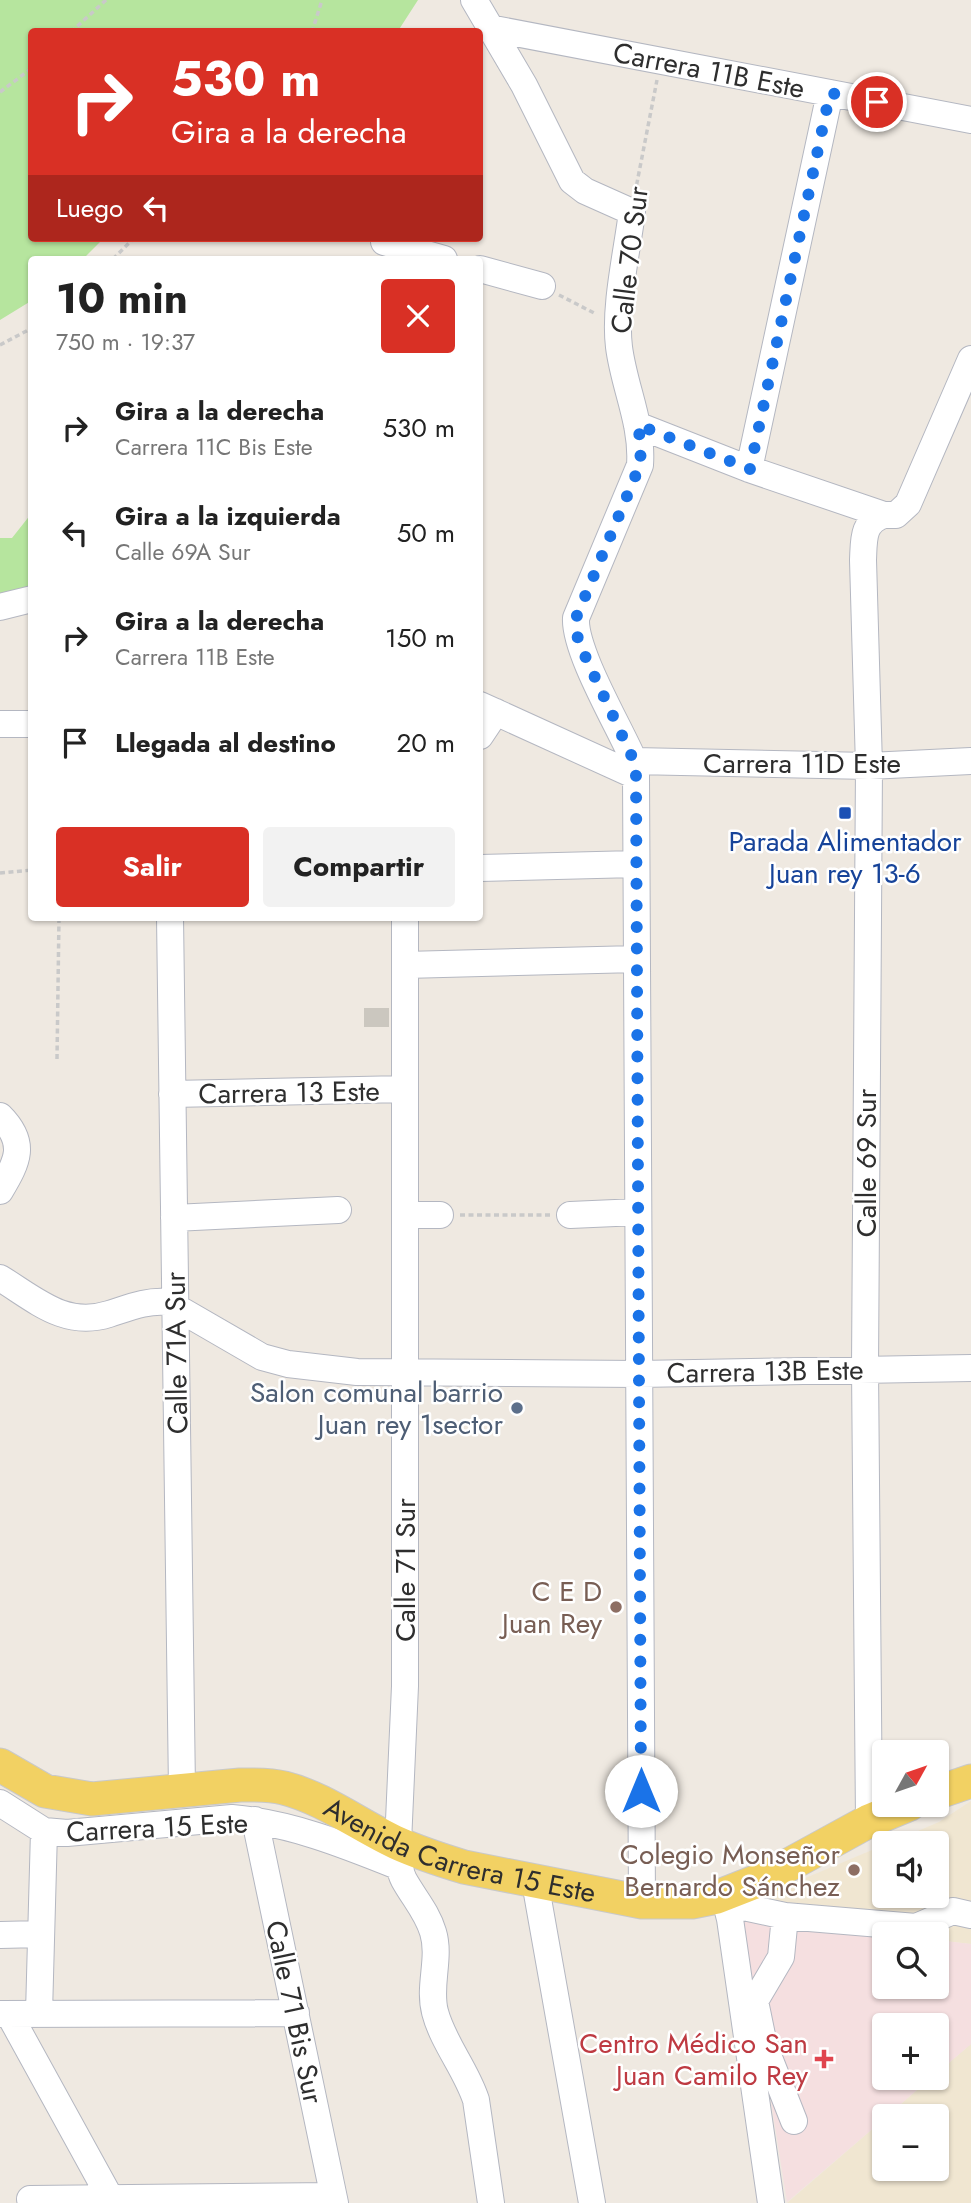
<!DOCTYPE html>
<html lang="es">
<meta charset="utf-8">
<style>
:root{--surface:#fff;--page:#f2f2f2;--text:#222;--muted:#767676;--accent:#d93025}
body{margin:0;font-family:Jost,sans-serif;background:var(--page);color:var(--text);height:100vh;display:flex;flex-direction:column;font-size:26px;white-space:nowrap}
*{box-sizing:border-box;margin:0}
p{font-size:23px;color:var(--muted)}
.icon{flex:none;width:38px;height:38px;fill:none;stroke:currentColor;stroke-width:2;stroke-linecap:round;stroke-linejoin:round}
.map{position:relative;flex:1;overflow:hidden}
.side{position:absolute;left:28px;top:256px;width:455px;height:665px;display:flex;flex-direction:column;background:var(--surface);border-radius:7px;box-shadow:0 2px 5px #0004}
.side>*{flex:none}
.top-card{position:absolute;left:28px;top:28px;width:455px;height:214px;border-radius:7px;box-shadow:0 2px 5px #0004;background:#d93025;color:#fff;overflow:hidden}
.needle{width:46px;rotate:50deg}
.fabs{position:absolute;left:872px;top:1740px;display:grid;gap:14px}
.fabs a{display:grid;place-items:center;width:77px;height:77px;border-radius:7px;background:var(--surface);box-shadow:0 2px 5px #0004;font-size:35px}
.pin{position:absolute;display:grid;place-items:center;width:60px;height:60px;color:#fff;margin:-30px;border:4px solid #fff;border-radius:50%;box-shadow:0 2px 7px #0007}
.me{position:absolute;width:77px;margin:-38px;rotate:0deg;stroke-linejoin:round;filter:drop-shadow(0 0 5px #0008)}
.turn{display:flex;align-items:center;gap:24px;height:147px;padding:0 28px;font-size:32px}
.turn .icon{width:91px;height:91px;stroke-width:2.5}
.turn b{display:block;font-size:49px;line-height:60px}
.then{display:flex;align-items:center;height:66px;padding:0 28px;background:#0003;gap:14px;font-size:26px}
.round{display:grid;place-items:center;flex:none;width:74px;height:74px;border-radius:7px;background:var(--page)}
.headline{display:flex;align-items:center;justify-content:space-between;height:119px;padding:0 28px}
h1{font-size:42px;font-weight:700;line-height:52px}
.primary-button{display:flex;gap:14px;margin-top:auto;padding:14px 28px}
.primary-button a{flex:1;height:80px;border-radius:7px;background:var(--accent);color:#fff;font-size:28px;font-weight:700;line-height:80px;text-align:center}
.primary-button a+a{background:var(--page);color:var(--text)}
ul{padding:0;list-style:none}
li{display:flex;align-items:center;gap:21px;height:105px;padding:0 28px}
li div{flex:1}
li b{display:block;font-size:26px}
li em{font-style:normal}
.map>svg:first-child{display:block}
.education{fill:#f0e6d1}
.medical{fill:#f5dfe0}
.green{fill:#b6e59e}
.building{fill:#cbc7bf}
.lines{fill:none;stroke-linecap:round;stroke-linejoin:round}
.minor-casing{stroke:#b4b7c1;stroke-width:28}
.major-casing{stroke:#c9c9c9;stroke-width:35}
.path{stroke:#c9c9c9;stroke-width:3.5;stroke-dasharray:5 3.5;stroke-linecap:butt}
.minor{stroke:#fff;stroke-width:26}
.major{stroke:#f2d163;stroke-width:33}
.route{stroke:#1a73e8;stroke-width:12;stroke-dasharray:0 21.6}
.transit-dot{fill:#1a4fb4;stroke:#fff;stroke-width:2.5}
.service-dot{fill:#5c6f8a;stroke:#fff;stroke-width:2.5}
.education-dot{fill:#8d6e63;stroke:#fff;stroke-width:2.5}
.health-dot{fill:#e0444e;stroke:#fff;stroke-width:2.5}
.labels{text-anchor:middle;stroke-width:5;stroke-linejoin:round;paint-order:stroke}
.street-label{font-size:28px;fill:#2e2e2e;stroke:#fff}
.transit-label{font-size:28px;fill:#164399;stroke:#fff}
.service-label{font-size:28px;fill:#4e5e75;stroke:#fff;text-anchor:end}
.education-label{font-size:28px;fill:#785e54;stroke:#fff;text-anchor:end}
.health-label{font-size:28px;fill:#be3a42;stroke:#fff;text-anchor:end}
</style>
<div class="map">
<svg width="971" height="2203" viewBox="0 0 971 2203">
<rect width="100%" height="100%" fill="#efe9e1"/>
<path class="education" d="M971 1801V1944L936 1940V1934H884L748 1902 884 1845V1895H936V1843H890L939 1822Z
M971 2044V2203H787L884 2119V2168H936V2116H887L932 2077H936V2074Z"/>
<path class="medical" d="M742 1919 884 1934V1986H936V1940L971 1944V2044L936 2074V2025H884V2077H932L887 2116H884V2119L787 2202Z"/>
<path class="green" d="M0 0H418L398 31 32 32V238H104L83 259H32L31 301 0 320Z
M31 514V587L0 596V538H12Z"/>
<path class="building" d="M364 1008H389V1027H364Z"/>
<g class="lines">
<g class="minor-casing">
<path id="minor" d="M474 0 524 85 572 181 585 191 632 212C627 252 614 307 619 347 624 387 643 424 640 465L576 618C574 651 619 726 634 761L636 776 642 1902
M489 28 971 120
M384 242 444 259
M480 269 542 286
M637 425 749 469 884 515H896L908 504 971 359
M749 469 830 93
M0 607 32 599
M480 705 636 776
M0 724H32
M480 736 496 712
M634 761 869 766 971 761
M480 868 636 864
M170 917 182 1790
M405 917V1686L398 1843C399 1856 398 1869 404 1880 414 1898 427 1912 433 1932 441 1958 428 1986 435 2012 443 2043 466 2069 476 2100L491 2203
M405 965 637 959
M172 1094 405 1089
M0 1116C27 1143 18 1161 0 1191
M405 1215H440
M570 1215 638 1212
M174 1218 338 1210
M0 1278C36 1300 65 1328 109 1314 128 1308 147 1300 167 1302L262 1357 288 1364 357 1372 639 1374 971 1368
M0 1803 44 1831 67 1833 232 1818C291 1823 345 1845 400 1867
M255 1820 335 2203
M869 1821 865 1368 869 766 863 560C864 540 862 522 884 515
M535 1882 592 2203
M724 1895 730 1919 771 2203
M725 1903 785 1916 916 1927 953 1911 971 1915
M785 1916 781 1957 755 2001 764 2045 794 2121
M0 1935 41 1934
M39 2013 44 1831
M0 2014 296 2013
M9 2014 113 2203
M30 2199 333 2196"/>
</g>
<g class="major-casing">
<g id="major">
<path id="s1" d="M0 1765 45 1791 92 1799 240 1785C255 1785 269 1784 284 1788 324 1798 360 1826 397 1843 419 1853 441 1860 464 1867L642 1902H692L717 1897 765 1878 869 1821 910 1804"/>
<path d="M936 1793 971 1781"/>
</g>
</g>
<path class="path" d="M71 32 106 0
M312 32 322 0
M0 92 32 68
M635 193 657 80
M113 259 134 238
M559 295 596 314
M0 345 32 328
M0 873 32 870
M57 1059 59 917
M460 1215H550"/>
<use href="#minor" class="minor"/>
<use href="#major" class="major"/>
</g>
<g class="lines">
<path class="route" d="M641 1791 636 776 634 761 578 641 576 618 640 465 641 446 638 425 750 469 830 93 877 102"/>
</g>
<rect class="transit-dot" x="838" y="806" width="14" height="14" rx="3.5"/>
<circle class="service-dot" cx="517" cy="1408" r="7"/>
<g class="education-dot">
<circle cx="616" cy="1607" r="7"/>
<circle cx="854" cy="1870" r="7"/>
</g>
<path class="health-dot" d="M820.5 2048.5h7v7h7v7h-7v7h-7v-7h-7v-7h7z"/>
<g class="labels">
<g class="street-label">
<text transform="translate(709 70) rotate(11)" y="10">Carrera 11B Este</text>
<text transform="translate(629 260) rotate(-83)" y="10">Calle 70 Sur</text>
<text x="802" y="773">Carrera 11D Este</text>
<text transform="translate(289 1092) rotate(-1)" y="10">Carrera 13 Este</text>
<text transform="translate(866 1163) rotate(-90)" y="10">Calle 69 Sur</text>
<text transform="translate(176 1353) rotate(-91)" y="10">Calle 71A Sur</text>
<text transform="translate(765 1371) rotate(-1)" y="10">Carrera 13B Este</text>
<text transform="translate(405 1570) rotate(-90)" y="10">Calle 71 Sur</text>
<text transform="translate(157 1827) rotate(-3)" y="10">Carrera 15 Este</text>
<text dy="10" stroke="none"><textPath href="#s1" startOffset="481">Avenida Carrera 15 Este</textPath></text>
<text transform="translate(295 2012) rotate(78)" y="10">Calle 71 Bis Sur</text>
</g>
<g class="transit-label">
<text x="845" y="851">Parada Alimentador<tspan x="845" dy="32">Juan rey 13-6</tspan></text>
</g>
<g class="service-label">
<text x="503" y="1402">Salon comunal barrio<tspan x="503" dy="32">Juan rey 1sector</tspan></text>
</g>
<g class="education-label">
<text x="602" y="1601">C E D<tspan x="602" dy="32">Juan Rey</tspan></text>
<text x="840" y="1864">Colegio Monseñor<tspan x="840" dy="32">Bernardo Sánchez</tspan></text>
</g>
<g class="health-label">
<text x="808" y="2053">Centro Médico San<tspan x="808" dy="32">Juan Camilo Rey</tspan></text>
</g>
</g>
</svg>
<div class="fabs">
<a><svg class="needle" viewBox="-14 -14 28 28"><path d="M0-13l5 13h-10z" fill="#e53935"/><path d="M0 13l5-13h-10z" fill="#767676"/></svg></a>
<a><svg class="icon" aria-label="sound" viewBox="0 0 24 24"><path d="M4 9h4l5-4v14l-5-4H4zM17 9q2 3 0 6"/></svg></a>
<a><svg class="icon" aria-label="search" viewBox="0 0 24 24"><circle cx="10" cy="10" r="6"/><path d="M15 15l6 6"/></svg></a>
<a>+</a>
<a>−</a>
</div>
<div class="pin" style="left:877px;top:102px;background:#d93025"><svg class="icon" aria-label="arrive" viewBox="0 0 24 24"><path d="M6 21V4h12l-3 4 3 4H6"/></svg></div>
<svg class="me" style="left:641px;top:1791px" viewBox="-20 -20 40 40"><circle r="19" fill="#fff"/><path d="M0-13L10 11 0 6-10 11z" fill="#1a73e8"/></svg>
<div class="top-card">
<div class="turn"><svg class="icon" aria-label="right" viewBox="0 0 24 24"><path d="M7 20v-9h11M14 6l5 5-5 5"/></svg><div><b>530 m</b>Gira a la derecha</div></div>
<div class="then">Luego<svg class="icon" aria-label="left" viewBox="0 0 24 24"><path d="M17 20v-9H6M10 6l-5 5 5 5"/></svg></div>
</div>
<section class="side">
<div class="headline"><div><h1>10 min</h1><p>750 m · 19:37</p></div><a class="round" style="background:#d93025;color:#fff"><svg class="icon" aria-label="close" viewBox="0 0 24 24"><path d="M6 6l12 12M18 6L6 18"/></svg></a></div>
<ul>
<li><svg class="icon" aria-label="right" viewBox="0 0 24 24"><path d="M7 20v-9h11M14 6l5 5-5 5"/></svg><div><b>Gira a la derecha</b><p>Carrera 11C Bis Este</p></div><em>530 m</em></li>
<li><svg class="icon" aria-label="left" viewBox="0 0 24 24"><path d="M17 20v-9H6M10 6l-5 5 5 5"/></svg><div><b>Gira a la izquierda</b><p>Calle 69A Sur</p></div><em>50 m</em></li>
<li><svg class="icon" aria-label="right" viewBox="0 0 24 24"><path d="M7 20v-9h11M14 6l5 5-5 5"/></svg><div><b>Gira a la derecha</b><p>Carrera 11B Este</p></div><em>150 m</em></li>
<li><svg class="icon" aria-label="arrive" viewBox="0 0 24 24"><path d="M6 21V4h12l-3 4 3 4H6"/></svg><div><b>Llegada al destino</b></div><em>20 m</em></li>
</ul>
<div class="primary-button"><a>Salir</a><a>Compartir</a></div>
</section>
</div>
